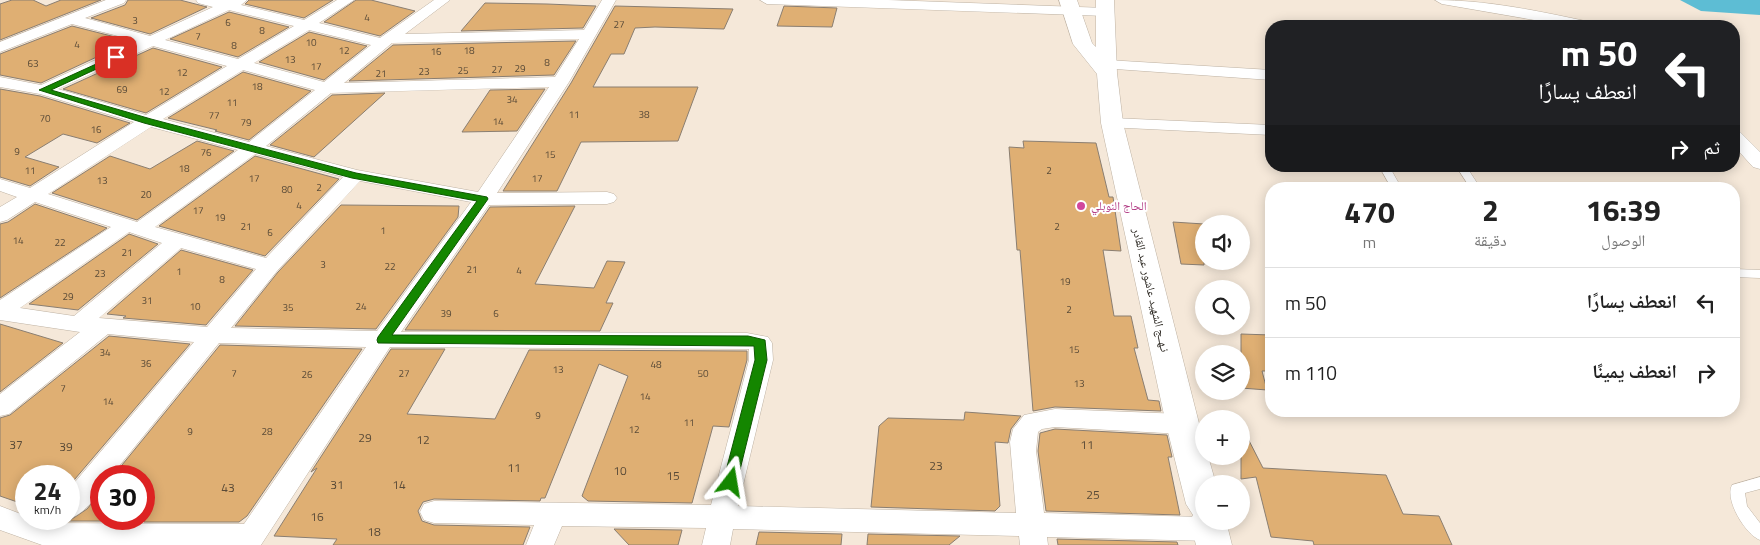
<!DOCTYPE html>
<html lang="ar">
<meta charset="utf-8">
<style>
:root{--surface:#fff;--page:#f6f6f6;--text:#222;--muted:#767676;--line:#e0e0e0}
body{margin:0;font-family:"Titillium Web","Noto Naskh Arabic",sans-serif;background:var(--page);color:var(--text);direction:rtl;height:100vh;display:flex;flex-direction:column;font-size:19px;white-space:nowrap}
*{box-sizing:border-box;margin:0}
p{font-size:16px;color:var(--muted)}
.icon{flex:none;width:28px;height:28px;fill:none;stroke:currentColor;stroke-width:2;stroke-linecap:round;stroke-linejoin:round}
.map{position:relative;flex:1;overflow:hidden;direction:ltr}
.side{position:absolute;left:1265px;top:182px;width:475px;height:235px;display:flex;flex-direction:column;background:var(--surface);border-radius:20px;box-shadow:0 2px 12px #0003;direction:rtl}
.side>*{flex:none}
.banner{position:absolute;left:1265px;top:20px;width:475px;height:152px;border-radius:20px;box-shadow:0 2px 12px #0003;direction:rtl;background:#202124;color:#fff;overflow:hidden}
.controls{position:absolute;left:1195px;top:215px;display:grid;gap:10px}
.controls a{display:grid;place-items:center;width:55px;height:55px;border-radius:50%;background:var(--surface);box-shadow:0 2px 12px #0003;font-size:25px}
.speed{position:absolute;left:15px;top:465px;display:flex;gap:10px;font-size:25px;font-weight:700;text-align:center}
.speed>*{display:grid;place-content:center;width:65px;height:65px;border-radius:50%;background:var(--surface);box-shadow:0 2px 12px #0003;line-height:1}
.speed small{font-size:12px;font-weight:400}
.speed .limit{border:8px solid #d22;background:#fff;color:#111}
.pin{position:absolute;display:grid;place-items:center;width:42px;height:42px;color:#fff;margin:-21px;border-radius:10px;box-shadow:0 2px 8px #0006}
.me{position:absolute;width:55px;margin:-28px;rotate:14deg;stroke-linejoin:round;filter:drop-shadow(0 0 4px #0008)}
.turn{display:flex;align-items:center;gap:18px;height:105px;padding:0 20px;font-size:22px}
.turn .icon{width:65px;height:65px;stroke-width:2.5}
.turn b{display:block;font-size:35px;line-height:42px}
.then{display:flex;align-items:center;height:48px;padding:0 20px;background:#0003;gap:10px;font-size:19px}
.eta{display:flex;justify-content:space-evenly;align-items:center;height:85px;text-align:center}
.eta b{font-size:30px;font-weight:700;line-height:35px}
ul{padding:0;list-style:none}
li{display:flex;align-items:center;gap:15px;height:70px;padding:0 20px;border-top:1px solid var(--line)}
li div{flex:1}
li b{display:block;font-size:19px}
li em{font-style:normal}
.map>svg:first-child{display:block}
.water{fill:#5dbdd4}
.building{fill:#dfaf73;stroke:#8a7e71}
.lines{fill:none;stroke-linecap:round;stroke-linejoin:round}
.lane-casing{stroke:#beb2a3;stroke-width:1}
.street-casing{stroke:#beb2a3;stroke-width:1}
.secondary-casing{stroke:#beb2a3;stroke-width:1}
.lane{fill:#fff;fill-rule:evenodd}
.street{fill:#fff;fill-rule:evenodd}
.secondary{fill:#fff;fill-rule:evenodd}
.route{fill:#148600;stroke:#0d5700}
.hotel-dot{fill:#d1479c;stroke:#fff;stroke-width:2}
.labels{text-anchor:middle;stroke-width:4;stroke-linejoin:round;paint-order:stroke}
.number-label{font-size:10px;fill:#5a4b38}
.hotel-label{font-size:12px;fill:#b23c85;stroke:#fff;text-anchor:start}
.street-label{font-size:12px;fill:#2e2a24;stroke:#fff}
.near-number-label{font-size:12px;fill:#5a4b38}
</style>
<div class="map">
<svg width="1760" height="545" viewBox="0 0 1760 545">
<rect width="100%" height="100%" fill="#f5e8d9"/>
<path class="water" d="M1680 0H1760V15L1701 11Z"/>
<path class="building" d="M12 0H33L46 6 61 0H101L0 40V4Z
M128 0H180L207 7 150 34 91 18 125 5Z
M249 0H333L304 18 245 4Z
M356 0H371L415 11 380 36 324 22Z
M485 3 547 4 596 6 583 28 461 31Z
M615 6 733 9 724 29 655 27 635 28 624 54H611L593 87H698L678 141 581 142 557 191H503L571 83Z
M784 6 837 8 832 27 777 26Z
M229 12 289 27 238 57 170 39Z
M72 26 131 41 41 83 0 75V54Z
M309 32 367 46 324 80 259 62Z
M576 41 554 75 349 81 393 45Z
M153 48 222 67 146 113 63 89Z
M243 72 311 91 249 140 215 131 217 130 168 118Z
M0 89 40 96 130 123 97 143 63 134 25 157 59 167 30 186 0 177Z
M545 89 517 131 462 132 490 90Z
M385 93 314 157 270 145 332 95Z
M197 141 234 151 137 220 52 193 110 156 150 169Z
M1023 141 1096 143 1109 197H1113L1121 251 1103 250 1114 316H1131L1138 348H1134L1148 400 1159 401 1161 411 1055 407 1033 411 1020 250H1017L1009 147 1024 148Z
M255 156 339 179 265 256 159 226Z
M35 204 107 228 0 298V224L8 222Z
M341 205 459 206 458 217 376 329 235 326 278 272Z
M575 206 535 284 594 288 607 261 625 262 606 303H613L600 331 405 330 490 207Z
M1173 222 1204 224V265L1181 264Z
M129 234 158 244 78 310 29 304Z
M181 250 253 270 206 325 123 318 126 316 107 314Z
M0 324 63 343 0 392Z
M1241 334 1271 335V371H1262L1267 390 1241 388Z
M109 336 190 344 69 486V476H26V505L0 496V418L10 415Z
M220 345 362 349 247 516 239 522H144V476H113Z
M391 349H445L407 414 495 419 529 350 747 351V360L729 427 713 426 692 503 588 501 582 496 628 376 599 364 545 498H541L540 501 434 499 423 502 418 511 422 521 434 525 530 527 523 545H333L337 539 274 536 317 468 311 472Z
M965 412 1021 416 1011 429 1008 443 995 442 1000 506 995 511 871 507 879 426 888 418 964 420Z
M1241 425 1263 468 1386 475 1403 514 1439 516 1452 545H1314L1313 541 1271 537 1256 477 1241 479Z
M1055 429 1167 435 1172 457H1168L1180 515 1046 511 1038 451 1040 433Z
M101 492V521H69L87 509Z
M614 529 682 530 678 545H629Z
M759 532 842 534 841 545H756Z
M868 534 960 536 949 545H867Z
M1057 539 1177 542 1178 545H1058Z"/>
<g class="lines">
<g class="lane-casing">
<path id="lane" d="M1379 166H1389L1402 189H1392Z
M1456 166H1466L1481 189H1471Z
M1734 269 1760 270V278L1734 277Z
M1760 477V489L1745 493 1747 506 1760 523V540C1746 535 1724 500 1732 485Z"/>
</g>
<g class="street-casing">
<path id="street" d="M106 0H126L124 3 85 18 150 36 213 7 198 3 196 0H247L241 5 304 20 337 0H354L319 23 380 38 434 0H450L405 34 584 30 602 0H616L569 82 497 193 607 192 614 194 617 198 614 202 607 204 489 205 401 332 747 333 768 337 772 343 773 360 738 506 1016 513 1010 442 1013 429 1024 415 1055 409 1182 414 1191 417 1195 424 1191 431 1182 434 1055 427 1042 429 1038 432 1036 451 1044 513 1204 517V521H1221L1225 529 1221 537 1211 541 1047 537 1048 545H1020L1019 536 733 529 730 545H702L706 528 562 526 554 545H526L534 525 434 523 424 520 420 512 424 504 434 501 711 505 749 360V349L390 347 261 545H42L0 530V506L26 516V519H35L47 523 244 524 366 347 219 343 111 476H101C101 480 102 486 101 489 96 500 78 518 67 519L69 489 194 342 108 334 9 414 0 416V394L80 332 0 320V300L111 227 35 202 7 220 0 222V207L17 197 0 191V179L30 188 134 122 40 94 0 87V77L41 85 137 41 72 24 0 52V42ZM229 10 294 26 238 59 165 40ZM309 30 371 45 324 82 254 63ZM579 39 555 77 344 83 392 43ZM153 46 227 66 146 115 58 89ZM243 70 315 90 249 142 163 119ZM549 87 478 192 357 170 266 146 331 93ZM151 127 238 150 137 222 48 194ZM255 154 343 177 266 258 155 227ZM360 181 471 202 377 331 231 328 277 271ZM129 232 162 243 74 316 20 308ZM181 248 256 269 207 327 99 318Z
M760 0H888L1106 8 1113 12 1106 16 767 4Z
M1435 0C1488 0 1538 11 1590 22L1597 26H1569L1442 4Z
M1107 60 1271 70V80L1101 68 1099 65 1101 62Z
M1112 118 1271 125V135L1106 127 1103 123 1106 119Z
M1734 131 1740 132 1760 152V169L1753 167 1734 146Z"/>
</g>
<g class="secondary-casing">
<path id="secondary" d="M1059 0H1077L1092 43 1096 47V0H1114L1117 73 1123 123 1204 443V456H1208L1216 484H1204V521H1226L1232 545H1196L1190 521 1193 515 1186 504 1166 424 1101 123 1097 74 1073 44Z"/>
</g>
<use href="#lane" class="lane"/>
<use href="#street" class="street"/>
<use href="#secondary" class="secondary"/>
</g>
<path class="route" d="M116 55 120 57 118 59 51 90 151 119 356 173 487 197 488 199 392 335 748 336 765 340 767 360 736 486H726L723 482 755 360 754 346 378 343 377 340 378 337 477 201 352 178 144 123 39 90Z"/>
<circle class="hotel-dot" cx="1081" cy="206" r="5"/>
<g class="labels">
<g class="number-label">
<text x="367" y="21">4</text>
<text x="135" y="24">3</text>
<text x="228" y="26">6</text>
<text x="619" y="28">27</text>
<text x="262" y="34">8</text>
<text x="198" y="40">7</text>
<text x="311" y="46">10</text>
<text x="77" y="48">4</text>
<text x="234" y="49">8</text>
<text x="344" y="54">12</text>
<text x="469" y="54">18</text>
<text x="436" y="55">16</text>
<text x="290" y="63">13</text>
<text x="547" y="66">8</text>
<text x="33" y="67">63</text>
<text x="316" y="70">17</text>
<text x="520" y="72">29</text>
<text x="497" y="73">27</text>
<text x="463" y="74">25</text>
<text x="424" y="75">23</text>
<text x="182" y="76">12</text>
<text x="381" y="77">21</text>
<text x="257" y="90">18</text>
<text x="122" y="93">69</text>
<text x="164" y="95">12</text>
<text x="512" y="103">34</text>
<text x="232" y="106">11</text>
<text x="574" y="118">11</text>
<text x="644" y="118">38</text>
<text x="214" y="119">77</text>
<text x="45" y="122">70</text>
<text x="498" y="125">14</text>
<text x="246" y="126">79</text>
<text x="96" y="133">16</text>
<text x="17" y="155">9</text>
<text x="206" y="156">76</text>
<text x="550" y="158">15</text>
<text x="184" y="172">18</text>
<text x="30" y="174">11</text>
<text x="1049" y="174">2</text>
<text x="254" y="182">17</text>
<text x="537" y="182">17</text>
<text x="102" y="184">13</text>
<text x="319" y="191">2</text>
<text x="287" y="193">80</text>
<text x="146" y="198">20</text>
<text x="299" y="209">4</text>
<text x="198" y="214">17</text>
<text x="220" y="221">19</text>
<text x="246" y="230">21</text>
<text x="1057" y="230">2</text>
<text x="383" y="234">1</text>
<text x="270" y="236">6</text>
<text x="18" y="244">14</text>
<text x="60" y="246">22</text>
<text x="127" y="256">21</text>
<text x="323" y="268">3</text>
<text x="390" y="270">22</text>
<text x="472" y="273">21</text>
<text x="519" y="274">4</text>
<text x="179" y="275">1</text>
<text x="100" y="277">23</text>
<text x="222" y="283">8</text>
<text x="1065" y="285">19</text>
<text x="68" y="300">29</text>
<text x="147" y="304">31</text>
<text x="195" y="310">10</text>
<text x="361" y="310">24</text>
<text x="288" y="311">35</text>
<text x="1069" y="313">2</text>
<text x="446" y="317">39</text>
<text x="496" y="317">6</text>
<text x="1074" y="353">15</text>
<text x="105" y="356">34</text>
<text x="146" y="367">36</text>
<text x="656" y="368">48</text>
<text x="558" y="373">13</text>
<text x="234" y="377">7</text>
<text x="404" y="377">27</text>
<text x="703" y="377">50</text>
<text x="307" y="378">26</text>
<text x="1079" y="387">13</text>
<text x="63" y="392">7</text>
<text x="645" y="400">14</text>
<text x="108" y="405">14</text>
<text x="538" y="419">9</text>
<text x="689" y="426">11</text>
<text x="634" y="433">12</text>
<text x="190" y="435">9</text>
<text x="267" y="435">28</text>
</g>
<g class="hotel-label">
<text x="1091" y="210">الحاج النوبلي</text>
</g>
<g class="street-label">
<text transform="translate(1151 290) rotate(77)" y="4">نـهــج الشهيد عاشور عبد القادر</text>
</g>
<g class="near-number-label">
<text x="365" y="442">29</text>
<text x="423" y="444">12</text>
<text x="16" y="449">37</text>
<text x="1087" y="449">11</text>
<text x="66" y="451">39</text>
<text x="936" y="470">23</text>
<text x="514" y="472">11</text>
<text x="620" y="475">10</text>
<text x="673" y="480">15</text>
<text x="337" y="489">31</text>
<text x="399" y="489">14</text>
<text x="228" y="492">43</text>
<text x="1093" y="499">25</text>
<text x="317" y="521">16</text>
<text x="374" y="536">18</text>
</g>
</g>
</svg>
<div class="controls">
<a><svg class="icon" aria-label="sound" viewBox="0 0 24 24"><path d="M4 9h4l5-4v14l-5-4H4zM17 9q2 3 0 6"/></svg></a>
<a><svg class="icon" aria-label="search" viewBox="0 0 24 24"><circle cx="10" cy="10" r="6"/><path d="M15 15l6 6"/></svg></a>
<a><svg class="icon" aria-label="layers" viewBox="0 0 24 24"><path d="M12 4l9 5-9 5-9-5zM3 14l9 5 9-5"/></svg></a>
<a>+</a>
<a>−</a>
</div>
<div class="speed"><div>24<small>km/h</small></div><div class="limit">30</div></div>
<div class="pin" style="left:116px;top:57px;background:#d93025"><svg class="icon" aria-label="arrive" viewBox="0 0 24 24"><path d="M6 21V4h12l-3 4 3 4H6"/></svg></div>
<svg class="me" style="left:731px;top:482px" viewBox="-20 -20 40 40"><path d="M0-17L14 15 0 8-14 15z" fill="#148600" stroke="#fff" stroke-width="4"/></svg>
<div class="banner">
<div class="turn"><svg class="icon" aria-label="left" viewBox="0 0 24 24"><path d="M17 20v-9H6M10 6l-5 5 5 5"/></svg><div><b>50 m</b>انعطف يسارًا</div></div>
<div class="then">ثم<svg class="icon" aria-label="right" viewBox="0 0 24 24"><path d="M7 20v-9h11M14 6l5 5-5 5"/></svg></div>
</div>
<section class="side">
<div class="eta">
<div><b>16:39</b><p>الوصول</p></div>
<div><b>2</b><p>دقيقة</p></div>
<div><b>470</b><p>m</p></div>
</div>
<ul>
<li><svg class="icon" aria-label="left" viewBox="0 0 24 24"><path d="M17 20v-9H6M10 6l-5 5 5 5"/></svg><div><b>انعطف يسارًا</b></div><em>50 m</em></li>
<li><svg class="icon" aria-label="right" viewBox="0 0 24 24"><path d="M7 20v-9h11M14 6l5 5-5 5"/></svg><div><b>انعطف يمينًا</b></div><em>110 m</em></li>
</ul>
</section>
</div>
